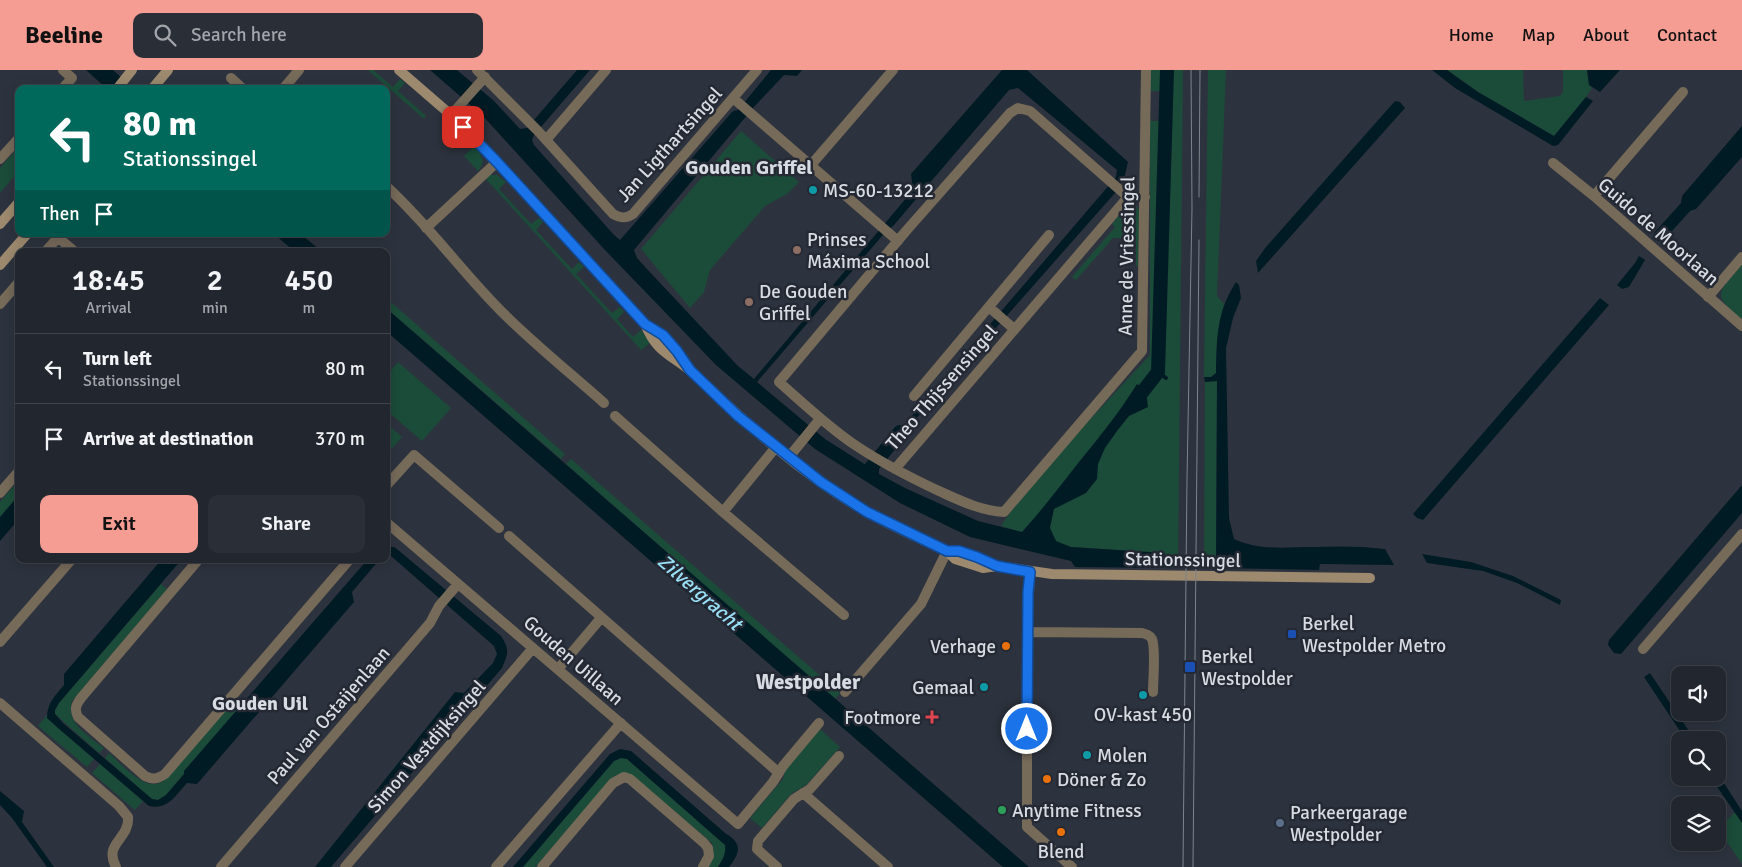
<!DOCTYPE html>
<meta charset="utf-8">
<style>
:root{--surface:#22262e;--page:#2a2e36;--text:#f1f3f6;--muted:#a2a5aa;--line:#3f434a;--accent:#f59c93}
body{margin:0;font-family:Signika,sans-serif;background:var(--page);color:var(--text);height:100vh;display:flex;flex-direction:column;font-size:19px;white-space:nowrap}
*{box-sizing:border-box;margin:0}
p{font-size:16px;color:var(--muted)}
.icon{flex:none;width:28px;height:28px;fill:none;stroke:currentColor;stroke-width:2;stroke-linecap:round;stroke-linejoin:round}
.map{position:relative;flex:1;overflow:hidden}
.sheet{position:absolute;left:15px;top:178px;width:375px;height:315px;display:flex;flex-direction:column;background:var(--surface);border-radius:10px;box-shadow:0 2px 12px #0003,0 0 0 1px var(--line)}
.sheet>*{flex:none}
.top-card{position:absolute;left:15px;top:15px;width:375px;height:152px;border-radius:10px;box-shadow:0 2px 12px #0003,0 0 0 1px var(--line);background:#00695c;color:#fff;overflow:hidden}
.buttons{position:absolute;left:1671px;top:596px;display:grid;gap:10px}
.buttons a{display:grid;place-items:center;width:55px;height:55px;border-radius:10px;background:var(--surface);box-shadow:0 2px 12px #0003,0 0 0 1px var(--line);font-size:25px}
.pin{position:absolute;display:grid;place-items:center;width:42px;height:42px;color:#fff;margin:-21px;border-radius:10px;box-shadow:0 2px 8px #0006}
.me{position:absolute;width:55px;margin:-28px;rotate:0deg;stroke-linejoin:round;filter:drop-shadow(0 0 4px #0008)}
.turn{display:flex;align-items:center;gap:18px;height:105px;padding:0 25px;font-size:22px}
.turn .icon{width:65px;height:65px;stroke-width:2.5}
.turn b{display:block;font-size:35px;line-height:42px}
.then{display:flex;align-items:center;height:48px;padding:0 25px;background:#0003;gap:10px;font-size:19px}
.eta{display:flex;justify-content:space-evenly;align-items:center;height:85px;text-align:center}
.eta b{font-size:30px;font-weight:600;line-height:35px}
.action{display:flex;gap:10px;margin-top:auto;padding:10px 25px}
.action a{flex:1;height:58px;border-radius:10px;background:var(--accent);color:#111;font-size:20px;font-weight:600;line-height:58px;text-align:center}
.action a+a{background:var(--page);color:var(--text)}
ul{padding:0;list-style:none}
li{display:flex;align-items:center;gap:15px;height:70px;padding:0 25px;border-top:1px solid var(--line)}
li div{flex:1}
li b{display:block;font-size:19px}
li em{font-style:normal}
header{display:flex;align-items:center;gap:30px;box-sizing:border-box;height:70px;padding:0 25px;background:var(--accent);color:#111}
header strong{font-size:24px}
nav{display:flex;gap:28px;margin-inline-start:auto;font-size:18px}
.search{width:350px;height:45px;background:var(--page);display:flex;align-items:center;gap:12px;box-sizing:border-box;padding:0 18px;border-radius:10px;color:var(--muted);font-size:19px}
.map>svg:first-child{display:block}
.green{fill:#1b4c39}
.water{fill:#001b24}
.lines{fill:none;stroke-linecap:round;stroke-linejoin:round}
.stream{stroke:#001b24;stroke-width:4}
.canal{stroke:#001b24;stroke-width:14}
.street{stroke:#766a59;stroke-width:10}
.secondary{stroke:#9c896e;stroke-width:10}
.tram{stroke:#7f848d;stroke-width:1}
.route-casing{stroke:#114b97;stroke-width:12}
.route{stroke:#1a73e8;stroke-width:9}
.culture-dot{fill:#0f9aa8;stroke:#242934;stroke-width:2}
.education-dot{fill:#8d6e63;stroke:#242934;stroke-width:2}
.transit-dot{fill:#1a4fb4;stroke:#242934;stroke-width:2}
.food-dot{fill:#e8710a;stroke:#242934;stroke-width:2}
.health-dot{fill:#e0444e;stroke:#242934;stroke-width:2}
.leisure-dot{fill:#2e9e5b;stroke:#242934;stroke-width:2}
.service-dot{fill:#5c6f8a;stroke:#242934;stroke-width:2}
.labels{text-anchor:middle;stroke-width:5;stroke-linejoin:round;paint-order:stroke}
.street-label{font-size:19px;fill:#d7dbe2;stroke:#242934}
.poi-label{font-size:19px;fill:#d7dbe2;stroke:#242934;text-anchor:start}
.neighbourhood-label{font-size:20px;font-weight:bold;fill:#d7dbe2;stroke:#242934}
.water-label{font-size:20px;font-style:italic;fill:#99e0f7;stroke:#242934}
.quarter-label{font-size:21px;font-weight:bold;fill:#d7dbe2;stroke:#242934}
</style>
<header>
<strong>Beeline</strong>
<div class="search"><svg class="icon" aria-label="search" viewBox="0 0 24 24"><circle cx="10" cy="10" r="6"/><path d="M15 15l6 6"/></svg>Search here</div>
<nav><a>Home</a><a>Map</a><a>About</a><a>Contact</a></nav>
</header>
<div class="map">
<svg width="1742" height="797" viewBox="0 0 1742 797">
<rect width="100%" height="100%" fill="#2d333e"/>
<path class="green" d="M368 0H373L393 17 400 9 405 13 398 21 426 46 424 49Z
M1151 0H1183L1178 498H1164L1165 483 1071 477 1001 456 1009 444 1070 371 1150 285V51H1161V21H1150Z
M1208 0H1226L1217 226 1224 234 1217 271 1216 303 1211 307H1204Z
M1447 0H1523L1524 31 1560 26 1563 21V0H1587L1589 15 1592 18 1586 27 1554 66 1478 22Z
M741 61 799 112 787 124 765 136 710 200 704 222 690 238 641 179Z
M474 76C481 84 487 92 478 101L464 86Z
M19 77V101L0 123V98Z
M489 105H497L506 112 499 119 531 154 539 148 543 152 536 160 572 199 579 192 584 197 576 204 612 243 620 237 624 242 617 249 633 267 641 260 650 273 641 280 485 108Z
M1132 134 1137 137 1139 141 1138 196H1136V168H1113L1076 210 1072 207 1115 157 1112 154 1128 135Z
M1742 195V250C1711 223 1717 224 1742 195Z
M386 228 565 384 561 389 386 238Z
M398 292 451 338 422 371 386 340V306Z
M1217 311 1216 498H1204L1205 312Z
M386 353 402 367 386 385Z
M571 389 840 623 835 629 566 394Z
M19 410V425L0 447V432Z
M161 514 167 519 72 631C65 653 89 666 104 678L99 683 55 644V640L59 633Z
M234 631 240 637 184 701V704L166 725 158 730 152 729 105 688 109 683C119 692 138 713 151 714 156 715 160 713 165 710Z
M47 645V648L94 689 87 697 38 656Z
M820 659 840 677 807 714 791 724 762 758 750 748 783 709 786 698Z
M621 688 627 689 725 775C726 784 724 789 718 797H708C714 789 714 783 712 773L632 705 625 703 614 706 535 797H523L614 691Z
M100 694 143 731 135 740 92 703Z
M1735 742 1742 753V794L1718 759Z"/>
<path class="water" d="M86 0H113L134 19H107Z
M430 0H457L494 31 520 59 527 58 577 0H590L534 65 532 70 534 75 614 165 620 170 733 41 738 40 771 0H802L797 6 784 5 754 37 634 180 637 188 647 199 738 296 754 309 913 120 911 104 1002 0H1027L1128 92 1125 105 1115 123 891 377 886 376 1116 107 1117 100 1018 18 1009 20 894 155 882 166 757 312 825 369 866 395 871 392 879 397V404L905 418 978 451 1022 462C1041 441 1058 419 1075 397 1097 370 1119 343 1137 314L1146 321 1148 337 1129 346 1117 361 1105 378 1098 394 1097 409 1086 423 1054 439 1050 458 1056 471 1071 477 1165 483 1164 498 1075 497 1071 491 970 467 900 433 815 379 716 295 605 180 483 46Z
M1432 0H1447L1478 22 1554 66 1586 27 1593 31 1558 75 1553 76 1455 18Z
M1587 0H1620L1600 22 1589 15Z
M1395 31 1400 32 1405 38 1258 203 1256 191 1266 177Z
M1742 56V87L1696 139 1690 141 1663 171H1658L1655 168 1654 163 1681 133 1682 126Z
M274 164H301L321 181H294Z
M1639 186 1645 190 1629 217 1622 219 1617 215 1635 193Z
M1236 212 1239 215 1241 228 1233 248 1226 278 1229 448 1234 469C1260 481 1286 477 1314 477 1337 476 1362 476 1385 479L1394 495 1320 494 1319 500 1216 498 1217 311 1205 312 1204 307H1211L1216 303C1217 268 1216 243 1236 212Z
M1600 228 1609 235 1423 450 1417 448 1413 444Z
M386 238 1029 797H1003L386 261Z
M1742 415V443L1621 584 1614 583 1608 575 1609 570Z
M19 425V449L0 471V447Z
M386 477H394L398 480 501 566C510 579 508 584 502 598L331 797H315L455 622 464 623 493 593 497 584 494 576 391 486 386 485Z
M1422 484 1471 492 1513 506 1561 530 1560 535 1517 513 1483 501 1427 493Z
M162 489H182L59 633 55 640V644L63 653 152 729 158 730 166 725 184 704V701L368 489H380L352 522 354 532 197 714 187 713C175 726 168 740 149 736L58 658 47 648C47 633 55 626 64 615V604Z
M1650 603 1695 670H1686L1644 607Z
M620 679 631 681 725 763C742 773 741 782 729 797H718C723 789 726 784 725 775L627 689 621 688 614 691 523 797H513L610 684Z
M1718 704 1742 741V753L1711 708H1718Z
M0 721 24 741 22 752 54 797H47L12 748 0 735Z"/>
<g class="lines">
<path class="stream" d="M1158 302 1166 308"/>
<path class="canal" d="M1133 334 1158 302 1167 0
M870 399 900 362"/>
<path class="street" d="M477 0 538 61 613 144C620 148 626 149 633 144L757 0
M231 8 243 19
M62 19 72 8 63 0
M283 19 299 0
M733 28 898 171
M451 45 485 7
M546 70 606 0
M0 89 19 68
M1553 93 1594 126 1742 256
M811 95 893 0
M386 116C428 154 461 201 501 241 533 273 569 302 604 333
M1594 126 1683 22
M1128 127 1030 41 1018 38 1010 43 906 161 779 312C803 333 826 355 852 373 880 392 909 407 939 421 959 430 981 441 1004 442L1142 281 1146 0
M426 158 497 92
M54 164 74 181
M46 181 61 164
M1708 227 1742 187
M0 234 19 212
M989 237 1014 259
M914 326 1049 165
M615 346 723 442 844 545
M789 387 820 349
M895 399 1128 127H1145
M386 416 414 385 499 458
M0 423 19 401
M723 442 776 377
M386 452 738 754 773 712 783 696 819 653
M509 466 779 703
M199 489 81 628C76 635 74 639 78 647L145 706C153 710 158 709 165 704L350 489
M1030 502 1027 562V757L1072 797
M1027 562 1142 563C1146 564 1150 565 1152 569 1156 578 1153 610 1153 622
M0 572 72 489
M1643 579 1742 464
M558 599 601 548
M845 622 921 534 947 481
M0 633 119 736 128 747C130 769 103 773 116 797
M803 723 888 797
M221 797 430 553 439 536 458 514
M345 797 533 578
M496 797 621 653
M542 797 613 713 624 707 630 709 704 773 708 778 709 786 703 797
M777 797 757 779 758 771 794 729 810 719 839 686"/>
<path class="secondary" d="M399 0 451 45 497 92 645 254C658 285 672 284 694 304 746 353 805 408 869 443 894 457 921 469 947 481L955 489 983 498 997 496 1052 504 1370 508
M117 19 132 0
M152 19 168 0
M0 154 19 132
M0 195 27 164
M645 254C664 264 675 278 687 297
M947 481C965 482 981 488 997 496"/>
<path class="tram" d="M1199 127 1200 0
M1183 797 1187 409 1192 138 1191 0
M1193 797 1199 170"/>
</g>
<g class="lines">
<g class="route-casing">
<path id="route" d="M463 57 497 92 645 254 663 265 677 281 690 300 738 346 821 412 867 442 947 481H959L977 487 997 496 1030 502 1028 522 1027 659"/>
</g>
<use href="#route" class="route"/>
</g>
<g class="culture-dot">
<circle cx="813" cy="120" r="5"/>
<circle cx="984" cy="617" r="5"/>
<circle cx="1143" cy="625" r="5"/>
<circle cx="1087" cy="685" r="5"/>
</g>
<g class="education-dot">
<circle cx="797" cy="180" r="5"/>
<circle cx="749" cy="232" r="5"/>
</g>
<g class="transit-dot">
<rect x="1287" y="559" width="10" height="10" rx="2.5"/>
<rect x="1184" y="591" width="12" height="12" rx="2.5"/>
</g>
<g class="food-dot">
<circle cx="1006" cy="576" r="5"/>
<circle cx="1047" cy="709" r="5"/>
<circle cx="1061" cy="762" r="5"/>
</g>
<path class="health-dot" d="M929.5 639.5h5v5h5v5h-5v5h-5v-5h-5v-5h5z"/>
<circle class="leisure-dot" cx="1002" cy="740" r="5"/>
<circle class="service-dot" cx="1280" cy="753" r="5"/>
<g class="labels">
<g class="street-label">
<text transform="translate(669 74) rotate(-48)" y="7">Jan Ligthartsingel</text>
<text transform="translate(1659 161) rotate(41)" y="7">Guido de Moorlaan</text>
<text transform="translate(1126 186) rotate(-89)" y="7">Anne de Vriessingel</text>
<text transform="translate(941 317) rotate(-49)" y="7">Theo Thijssensingel</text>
<text transform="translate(1183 489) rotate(1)" y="7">Stationssingel</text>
<text transform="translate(574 590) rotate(41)" y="7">Gouden Uillaan</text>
<text transform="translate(328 645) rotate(-49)" y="7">Paul van Ostaijenlaan</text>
<text transform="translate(426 676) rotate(-49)" y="7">Simon Vestdijksingel</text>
</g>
<g class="poi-label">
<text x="823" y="127">MS-60-13212</text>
<text x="807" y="176">Prinses<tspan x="807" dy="22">Máxima School</tspan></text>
<text x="759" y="228">De Gouden<tspan x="759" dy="22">Griffel</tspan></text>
<text x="1302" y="560">Berkel<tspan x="1302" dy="22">Westpolder Metro</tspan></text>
<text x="996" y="583" text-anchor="end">Verhage</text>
<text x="1201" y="593">Berkel<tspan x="1201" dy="22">Westpolder</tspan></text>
<text x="974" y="624" text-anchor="end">Gemaal</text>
<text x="1143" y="651" text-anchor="middle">OV-kast 450</text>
<text x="921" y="654" text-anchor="end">Footmore</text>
<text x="1097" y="692">Molen</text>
<text x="1057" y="716">Döner &amp; Zo</text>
<text x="1012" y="747">Anytime Fitness</text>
<text x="1290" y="749">Parkeergarage<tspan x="1290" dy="22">Westpolder</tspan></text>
<text x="1061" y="788" text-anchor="middle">Blend</text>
</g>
<g class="neighbourhood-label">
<text x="749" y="104">Gouden Griffel</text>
<text x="260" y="640">Gouden Uil</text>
</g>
<g class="water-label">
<text transform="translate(700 522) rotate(41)" y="7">Zilvergracht</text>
</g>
<g class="quarter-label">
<text x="808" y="619">Westpolder</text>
</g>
</g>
</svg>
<div class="buttons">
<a><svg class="icon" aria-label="sound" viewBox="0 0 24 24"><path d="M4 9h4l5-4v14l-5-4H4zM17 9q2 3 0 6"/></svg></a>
<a><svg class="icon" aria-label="search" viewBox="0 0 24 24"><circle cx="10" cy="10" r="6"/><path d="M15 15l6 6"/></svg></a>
<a><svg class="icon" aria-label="layers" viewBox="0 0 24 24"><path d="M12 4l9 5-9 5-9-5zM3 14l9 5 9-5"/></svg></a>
</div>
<div class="pin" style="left:463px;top:57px;background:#d93025"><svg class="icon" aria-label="arrive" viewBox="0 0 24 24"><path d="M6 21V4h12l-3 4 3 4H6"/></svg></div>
<svg class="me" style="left:1027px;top:659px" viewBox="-20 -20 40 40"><circle r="17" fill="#1a73e8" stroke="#fff" stroke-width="3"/><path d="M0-11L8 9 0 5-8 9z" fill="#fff"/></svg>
<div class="top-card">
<div class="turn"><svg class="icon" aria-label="left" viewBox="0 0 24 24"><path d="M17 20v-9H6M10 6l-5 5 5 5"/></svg><div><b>80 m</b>Stationssingel</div></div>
<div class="then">Then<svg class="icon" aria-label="arrive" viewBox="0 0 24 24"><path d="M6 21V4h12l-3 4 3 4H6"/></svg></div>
</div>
<section class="sheet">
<div class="eta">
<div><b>18:45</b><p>Arrival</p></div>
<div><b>2</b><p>min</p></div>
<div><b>450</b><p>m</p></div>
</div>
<ul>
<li><svg class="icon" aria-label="left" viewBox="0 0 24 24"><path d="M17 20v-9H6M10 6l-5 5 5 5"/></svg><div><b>Turn left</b><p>Stationssingel</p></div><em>80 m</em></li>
<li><svg class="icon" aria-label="arrive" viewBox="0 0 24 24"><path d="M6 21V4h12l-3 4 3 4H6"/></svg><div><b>Arrive at destination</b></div><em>370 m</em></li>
</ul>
<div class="action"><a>Exit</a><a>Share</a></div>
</section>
</div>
